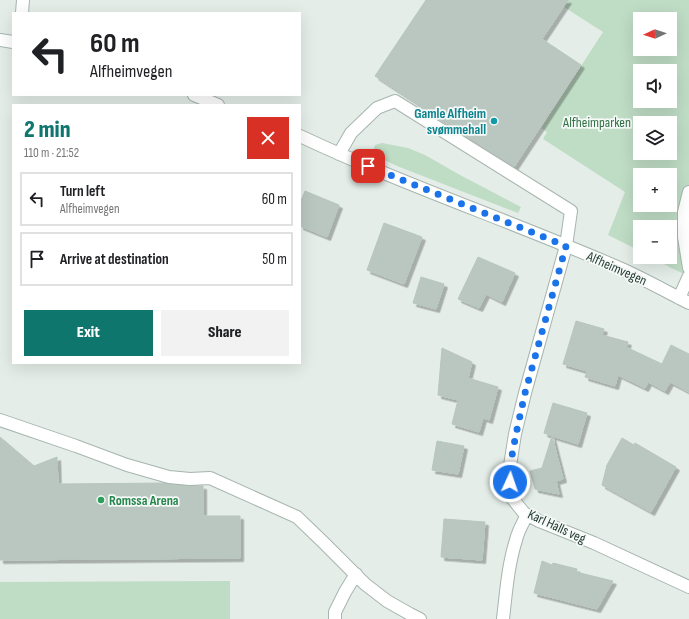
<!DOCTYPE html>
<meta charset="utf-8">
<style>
:root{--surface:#fff;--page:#f2f2f2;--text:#202124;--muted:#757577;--line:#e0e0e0;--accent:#0f766e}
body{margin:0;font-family:"Sofia Sans Condensed",sans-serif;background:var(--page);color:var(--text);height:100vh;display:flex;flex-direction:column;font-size:15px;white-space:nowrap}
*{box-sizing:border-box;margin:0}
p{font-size:13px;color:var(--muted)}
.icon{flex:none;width:22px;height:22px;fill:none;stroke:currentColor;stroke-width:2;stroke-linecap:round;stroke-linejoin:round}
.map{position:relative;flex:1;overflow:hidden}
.sheet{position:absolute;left:12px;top:104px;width:289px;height:260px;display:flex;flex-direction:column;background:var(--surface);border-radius:0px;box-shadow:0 4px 16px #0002}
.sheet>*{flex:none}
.top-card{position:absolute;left:12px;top:12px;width:289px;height:84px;border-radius:0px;box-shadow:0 4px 16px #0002;background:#fff;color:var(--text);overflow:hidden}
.needle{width:26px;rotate:267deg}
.fabs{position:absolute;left:633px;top:12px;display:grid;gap:8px}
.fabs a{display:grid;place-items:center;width:44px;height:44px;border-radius:0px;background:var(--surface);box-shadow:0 4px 16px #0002;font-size:20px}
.pin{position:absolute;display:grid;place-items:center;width:34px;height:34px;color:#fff;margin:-17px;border-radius:8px;box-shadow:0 2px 6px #0006}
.me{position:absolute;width:44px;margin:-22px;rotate:3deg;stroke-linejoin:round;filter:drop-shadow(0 0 3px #0008)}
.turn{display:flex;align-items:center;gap:14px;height:84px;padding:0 12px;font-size:18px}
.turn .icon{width:52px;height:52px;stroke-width:2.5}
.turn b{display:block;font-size:28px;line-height:34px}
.round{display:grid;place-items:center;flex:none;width:42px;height:42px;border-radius:0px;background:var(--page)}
.headline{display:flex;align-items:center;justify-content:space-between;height:68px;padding:0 12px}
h1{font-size:24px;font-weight:800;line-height:30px;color:var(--accent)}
.button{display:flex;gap:8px;margin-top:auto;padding:8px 12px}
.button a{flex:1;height:46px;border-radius:0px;background:var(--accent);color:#fff;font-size:16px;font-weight:800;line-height:46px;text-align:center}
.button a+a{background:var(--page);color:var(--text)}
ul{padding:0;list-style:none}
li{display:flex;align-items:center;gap:12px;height:54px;margin:0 8px 6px;padding:0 4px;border:2px solid var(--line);border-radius:0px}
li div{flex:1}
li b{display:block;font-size:15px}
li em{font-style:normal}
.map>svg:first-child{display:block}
.green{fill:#bfdcc5;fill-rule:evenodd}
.building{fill:#bac7c1;stroke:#b7c6bf;filter:url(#shadow)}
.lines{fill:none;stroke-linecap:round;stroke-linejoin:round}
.minor-casing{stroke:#a7b5af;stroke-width:14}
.minor{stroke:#fff;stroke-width:12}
.route{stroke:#1a73e8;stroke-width:7;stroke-dasharray:0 12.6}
.culture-dot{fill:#0f9aa8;stroke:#f5f9f7;stroke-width:1.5}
.leisure-dot{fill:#2e9e5b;stroke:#f5f9f7;stroke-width:1.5}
.labels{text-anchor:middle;stroke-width:3.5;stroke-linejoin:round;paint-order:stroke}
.culture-label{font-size:14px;font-weight:bold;fill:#0d838f;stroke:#f5f9f7;text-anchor:end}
.park-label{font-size:14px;fill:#327145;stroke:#f5f9f7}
.street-label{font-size:14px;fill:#253d35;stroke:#f5f9f7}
.leisure-label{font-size:14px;font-weight:bold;fill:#27864d;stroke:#f5f9f7;text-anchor:start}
</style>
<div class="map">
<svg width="689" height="619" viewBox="0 0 689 619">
<defs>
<filter id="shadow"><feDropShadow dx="3.5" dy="3.5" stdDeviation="0" flood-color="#0004"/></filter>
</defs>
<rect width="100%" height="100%" fill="#e4ede8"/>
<path class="green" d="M568 0H689V276L671 268 652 257H670V227H640V251L608 235 625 192 543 139 547 132 541 128 603 32 564 7ZM640 19H670V49H640ZM640 71H670V101H640ZM640 123H670V153H640ZM640 175H670V205H640Z
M382 143 408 148 425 155 460 175 521 207 518 213 397 166 372 154 375 145Z
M230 581V619H0V582Z"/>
<path class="building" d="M426 0H568L542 39 581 65 514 167 375 76Z
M305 191 339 205 327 237 300 226V203Z
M384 223 422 237 404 284 367 270Z
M478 257 515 273 502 302 486 294 479 308 458 299Z
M421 277 444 284 436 309 413 303Z
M576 321 604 329 602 335 628 342 626 347 662 364 671 345 689 354V392L670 382 665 391 648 382 645 388 618 375 615 386 585 377 587 371 563 364Z
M442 348 472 362 468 378 498 387 489 420 483 418 479 432 452 424 458 400 438 395Z
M553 403 587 413 578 444 552 436 563 479 556 481 559 494 535 489 530 471 542 468 552 436 544 433Z
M0 437 34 466 57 457 58 484 164 483 189 486H203V516H240V558L0 560Z
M622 438 634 445 635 443 676 467 651 512 602 485 607 465Z
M437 441 464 446 458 474 432 470Z
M444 519 485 522 482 560 441 557Z
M542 561 552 565 553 563 577 569 576 572 613 581 597 609 534 593Z"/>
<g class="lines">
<g class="minor-casing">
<path id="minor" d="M22 13 23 0
M0 40 13 42
M194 95 218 105
M300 136C406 186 517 223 624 270 646 280 667 292 689 303
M339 154 351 133 377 108 395 101 571 211 566 246 525 393 515 434 509 472 511 492 512 498 524 513 539 521 594 543 689 587
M689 192 684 212V237L689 268
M679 298 689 276
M0 420 76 446 127 465 169 477 190 479 210 478 297 517 323 542 365 584 387 601 410 614 420 619
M335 619V612L345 592 356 574
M503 619C506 593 508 565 516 540 518 531 523 523 527 515"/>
</g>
<use href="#minor" class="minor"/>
</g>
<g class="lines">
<path class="route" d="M368 166 566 246 525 393 516 434 510 466 509 472 510 482"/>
</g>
<circle class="culture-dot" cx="494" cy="121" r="4"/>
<circle class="leisure-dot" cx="101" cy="500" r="4"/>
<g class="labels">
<g class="culture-label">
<text x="486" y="118">Gamle Alfheim<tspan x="486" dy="16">svømmehall</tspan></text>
</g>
<g class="park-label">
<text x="597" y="127">Alfheimparken</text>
</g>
<g class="street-label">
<text transform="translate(617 268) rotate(24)" y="5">Alfheimvegen</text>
<text transform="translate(557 526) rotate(25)" y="5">Karl Halls veg</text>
</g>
<g class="leisure-label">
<text x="109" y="505">Romssa Arena</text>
</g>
</g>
</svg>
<div class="fabs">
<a><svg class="needle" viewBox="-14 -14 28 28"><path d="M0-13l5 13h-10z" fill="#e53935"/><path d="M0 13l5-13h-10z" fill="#757577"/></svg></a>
<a><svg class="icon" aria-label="sound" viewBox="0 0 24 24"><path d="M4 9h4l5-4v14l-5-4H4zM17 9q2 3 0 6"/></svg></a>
<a><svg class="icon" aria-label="layers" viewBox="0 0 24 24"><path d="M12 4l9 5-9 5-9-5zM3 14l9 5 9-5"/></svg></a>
<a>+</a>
<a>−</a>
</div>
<div class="pin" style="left:368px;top:166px;background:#d93025"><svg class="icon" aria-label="arrive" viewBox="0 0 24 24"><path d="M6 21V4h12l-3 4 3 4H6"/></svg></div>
<svg class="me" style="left:510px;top:482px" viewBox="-20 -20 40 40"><circle r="17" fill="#1a73e8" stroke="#fff" stroke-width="3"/><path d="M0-11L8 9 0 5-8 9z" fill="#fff"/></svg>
<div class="top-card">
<div class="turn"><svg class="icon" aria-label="left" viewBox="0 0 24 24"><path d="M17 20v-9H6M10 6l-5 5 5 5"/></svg><div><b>60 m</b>Alfheimvegen</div></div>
</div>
<section class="sheet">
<div class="headline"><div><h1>2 min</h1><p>110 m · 21:52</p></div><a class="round" style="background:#d93025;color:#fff"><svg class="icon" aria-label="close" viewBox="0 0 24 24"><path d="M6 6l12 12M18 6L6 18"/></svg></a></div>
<ul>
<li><svg class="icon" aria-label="left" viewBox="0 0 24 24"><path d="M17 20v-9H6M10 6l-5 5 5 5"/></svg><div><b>Turn left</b><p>Alfheimvegen</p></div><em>60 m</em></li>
<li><svg class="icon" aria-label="arrive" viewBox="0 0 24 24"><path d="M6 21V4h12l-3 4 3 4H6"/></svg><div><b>Arrive at destination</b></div><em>50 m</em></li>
</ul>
<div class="button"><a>Exit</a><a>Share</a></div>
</section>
</div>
